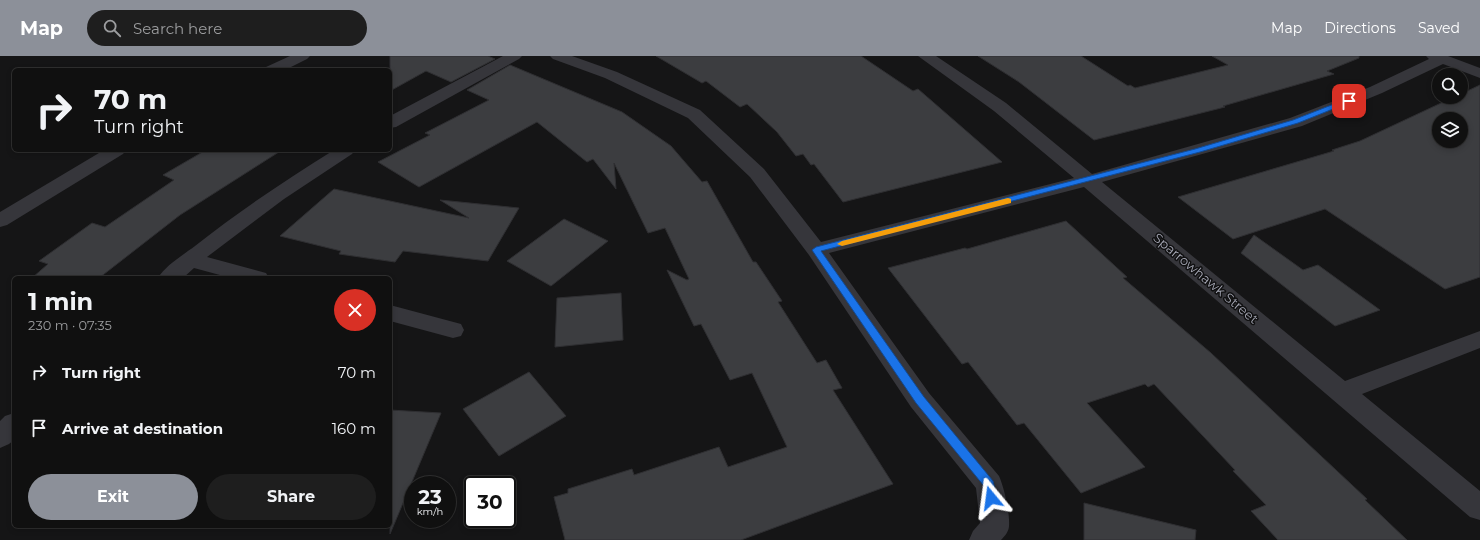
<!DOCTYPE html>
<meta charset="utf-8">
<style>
:root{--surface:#101010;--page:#1e1e1e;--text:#f1f3f6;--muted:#9c9d9f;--line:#303030;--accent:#8c9099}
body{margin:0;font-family:Montserrat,sans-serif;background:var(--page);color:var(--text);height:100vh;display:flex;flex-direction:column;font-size:15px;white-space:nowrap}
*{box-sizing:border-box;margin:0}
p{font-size:13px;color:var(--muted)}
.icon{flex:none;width:22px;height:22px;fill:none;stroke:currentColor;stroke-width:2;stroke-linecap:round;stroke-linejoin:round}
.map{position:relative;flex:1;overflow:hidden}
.panel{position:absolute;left:12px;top:220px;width:380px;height:252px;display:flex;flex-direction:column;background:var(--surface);border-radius:6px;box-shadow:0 2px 6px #0003,0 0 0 1px var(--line)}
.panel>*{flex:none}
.hud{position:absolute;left:12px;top:12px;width:380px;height:84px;border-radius:6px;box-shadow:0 2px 6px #0003,0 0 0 1px var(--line);background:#101010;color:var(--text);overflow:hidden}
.controls{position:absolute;left:1432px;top:12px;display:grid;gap:8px}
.controls a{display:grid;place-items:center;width:36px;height:36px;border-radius:50%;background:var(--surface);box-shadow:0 2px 6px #0003,0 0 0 1px var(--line);font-size:20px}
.speed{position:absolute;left:404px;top:420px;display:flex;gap:8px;font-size:20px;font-weight:700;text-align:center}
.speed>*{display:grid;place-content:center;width:52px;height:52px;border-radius:50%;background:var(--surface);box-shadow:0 2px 6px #0003,0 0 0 1px var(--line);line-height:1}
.speed small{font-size:10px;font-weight:400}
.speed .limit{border:2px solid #111;border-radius:6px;background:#fff;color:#111}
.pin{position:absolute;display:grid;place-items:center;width:34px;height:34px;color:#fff;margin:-17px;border-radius:8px;box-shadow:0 2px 6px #0006}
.me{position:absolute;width:44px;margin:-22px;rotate:344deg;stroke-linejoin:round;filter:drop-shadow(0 0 3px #0008)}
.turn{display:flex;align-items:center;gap:14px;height:84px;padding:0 16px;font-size:18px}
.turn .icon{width:52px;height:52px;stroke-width:2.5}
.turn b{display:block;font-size:28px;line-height:34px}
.round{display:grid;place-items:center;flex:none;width:42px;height:42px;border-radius:21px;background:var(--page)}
.head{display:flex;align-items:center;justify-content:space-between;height:68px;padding:0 16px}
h1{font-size:24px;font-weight:700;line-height:30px}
.cta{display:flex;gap:8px;margin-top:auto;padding:8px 16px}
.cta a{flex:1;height:46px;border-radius:24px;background:var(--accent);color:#fff;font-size:16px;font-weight:700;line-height:46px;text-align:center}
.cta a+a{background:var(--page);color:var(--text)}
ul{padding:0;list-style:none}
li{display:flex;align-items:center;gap:12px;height:56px;padding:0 16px}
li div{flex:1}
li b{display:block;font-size:15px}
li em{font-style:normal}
header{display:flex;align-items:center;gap:24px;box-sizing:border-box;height:56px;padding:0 20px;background:var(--accent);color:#fff}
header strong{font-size:19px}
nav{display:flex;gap:22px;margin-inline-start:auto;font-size:14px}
.search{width:280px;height:36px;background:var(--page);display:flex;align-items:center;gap:10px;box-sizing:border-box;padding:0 14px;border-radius:22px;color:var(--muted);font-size:15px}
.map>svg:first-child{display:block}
.building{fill:#3c3d40;stroke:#2f2f32;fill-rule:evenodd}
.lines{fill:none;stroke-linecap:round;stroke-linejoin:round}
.minor{fill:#36363b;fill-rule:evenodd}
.tertiary{fill:#36363b;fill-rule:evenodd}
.route{fill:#1a73e8;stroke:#114b97}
.slow{fill:#f59e0b}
.labels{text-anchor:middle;stroke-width:3;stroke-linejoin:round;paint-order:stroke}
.street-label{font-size:13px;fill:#a7a9b6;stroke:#101011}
</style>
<header>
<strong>Map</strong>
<div class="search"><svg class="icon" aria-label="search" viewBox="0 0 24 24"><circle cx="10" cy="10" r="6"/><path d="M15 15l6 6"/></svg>Search here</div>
<nav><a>Map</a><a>Directions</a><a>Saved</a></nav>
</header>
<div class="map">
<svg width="1480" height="484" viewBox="0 0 1480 484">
<rect width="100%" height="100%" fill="#151516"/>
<path class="building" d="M390 0H488L495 3 451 26 426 15 390 35Z
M656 0H861L913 35 918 33 1002 106 843 146 814 108 811 109 803 98 796 100 777 76 747 48 740 51 706 25 702 27Z
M978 0H1081L1128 30 1130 29 1135 32 1228 9 1212 0H1359V2L1327 15 1334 18 1223 50 1225 51 1094 84 1019 26Z
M510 9 622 56 671 90 702 126 707 125 753 206H756L782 245 778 246 817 307 826 304 842 332 833 334 893 428 741 484H565L554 441 568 437V433L632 413 634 419 719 391 728 411 787 391 752 317 730 324 701 268 694 270 667 214 687 224 689 223 665 172 648 177 614 107 616 133 593 103 587 106 537 66 419 131 378 106 430 79 425 77 489 44 467 34Z
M1480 29V221L1445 233 1325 153 1233 183 1178 141 1334 95 1332 94 1360 85 1454 41H1461V38ZM1439 63H1461V85H1439Z
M206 94H282L180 159 99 222H32L48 208 39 205 92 167 105 171 174 124 163 119Z
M334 133 469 162 440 144 519 152 488 205 403 195 395 206 339 198 341 195 280 180Z
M564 163 608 185 551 230 507 205Z
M1066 165 1127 221 1123 222 1211 297 1367 443 1365 444 1407 484H1278L1251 455 1266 449 1233 415 1235 414 1154 328 1148 331 1145 328 1087 347 1145 411 1081 437 1024 367 1017 369 968 306 962 308 888 212 965 192 967 193Z
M1254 179 1303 214 1318 209 1380 254 1335 270 1241 197Z
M621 237 623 284 555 291 557 242Z
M529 316 566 360 499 400 463 353Z
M390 354 441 357 390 478Z
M1084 447 1196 474 1195 484H1084Z"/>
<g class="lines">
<path class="minor" d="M503 0H522L519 3 396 71 390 72V60Z
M550 0H572L617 16 700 54 764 113 821 186 1074 122 994 55 918 0H936L1006 47 1092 118 1290 62 1370 31 1429 3 1426 0H1448L1480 12V22L1443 8 1382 37 1302 70 1102 126 1345 325 1480 275V292L1362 338 1480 435V464L1470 461 1084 131 829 197 929 337 999 420C1004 431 1010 457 1009 470 1009 475 1005 480 1001 484H969L973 475 980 467 976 432 911 351 809 199 750 121 688 62 605 22 553 3Z
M334 94H355L352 98 284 143 207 201 266 217 269 222H231L194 212 183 222H158C166 209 183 199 195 190 239 155 286 124 334 94Z
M390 249 461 268 464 274 461 280 453 282 390 265Z
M14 357V384L9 388 0 392V365L5 360Z"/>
<path class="tertiary" d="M290 0H310L307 3 285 14H264L266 11Z
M104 94H126L123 98 7 169 0 171V156Z"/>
</g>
<path class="route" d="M1347 43 1353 45 1298 67 1200 96 821 195 924 341 993 425 997 442 995 446 991 447 987 446 984 430 916 347 812 194 816 191 1195 93 1293 64Z"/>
<path class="slow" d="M1008 142 1011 143V147L842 190 837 188 842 185Z"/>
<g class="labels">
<g class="street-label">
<text transform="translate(1206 222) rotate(40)" y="5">Sparrowhawk Street</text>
</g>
</g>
</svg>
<div class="controls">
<a><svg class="icon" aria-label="search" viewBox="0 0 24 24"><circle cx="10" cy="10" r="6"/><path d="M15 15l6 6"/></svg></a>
<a><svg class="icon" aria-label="layers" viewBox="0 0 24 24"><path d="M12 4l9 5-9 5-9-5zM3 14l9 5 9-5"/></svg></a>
</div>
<div class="speed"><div>23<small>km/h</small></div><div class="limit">30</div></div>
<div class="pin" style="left:1349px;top:45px;background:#d93025"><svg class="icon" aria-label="arrive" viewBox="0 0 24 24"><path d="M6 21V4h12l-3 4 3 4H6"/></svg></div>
<svg class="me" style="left:991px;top:442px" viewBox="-20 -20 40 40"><path d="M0-17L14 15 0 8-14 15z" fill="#1a73e8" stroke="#fff" stroke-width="4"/></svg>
<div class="hud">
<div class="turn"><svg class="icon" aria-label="right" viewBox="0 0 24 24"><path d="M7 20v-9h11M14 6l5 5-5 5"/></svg><div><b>70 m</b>Turn right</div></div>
</div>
<section class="panel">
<div class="head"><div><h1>1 min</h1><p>230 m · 07:35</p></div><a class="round" style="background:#d93025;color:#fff"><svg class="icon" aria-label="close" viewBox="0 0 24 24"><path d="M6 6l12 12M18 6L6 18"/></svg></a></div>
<ul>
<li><svg class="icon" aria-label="right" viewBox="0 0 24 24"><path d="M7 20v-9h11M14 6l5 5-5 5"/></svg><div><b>Turn right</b></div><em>70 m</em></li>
<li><svg class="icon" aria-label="arrive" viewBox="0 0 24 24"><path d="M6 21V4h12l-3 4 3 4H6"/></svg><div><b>Arrive at destination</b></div><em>160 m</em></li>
</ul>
<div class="cta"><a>Exit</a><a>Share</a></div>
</section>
</div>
